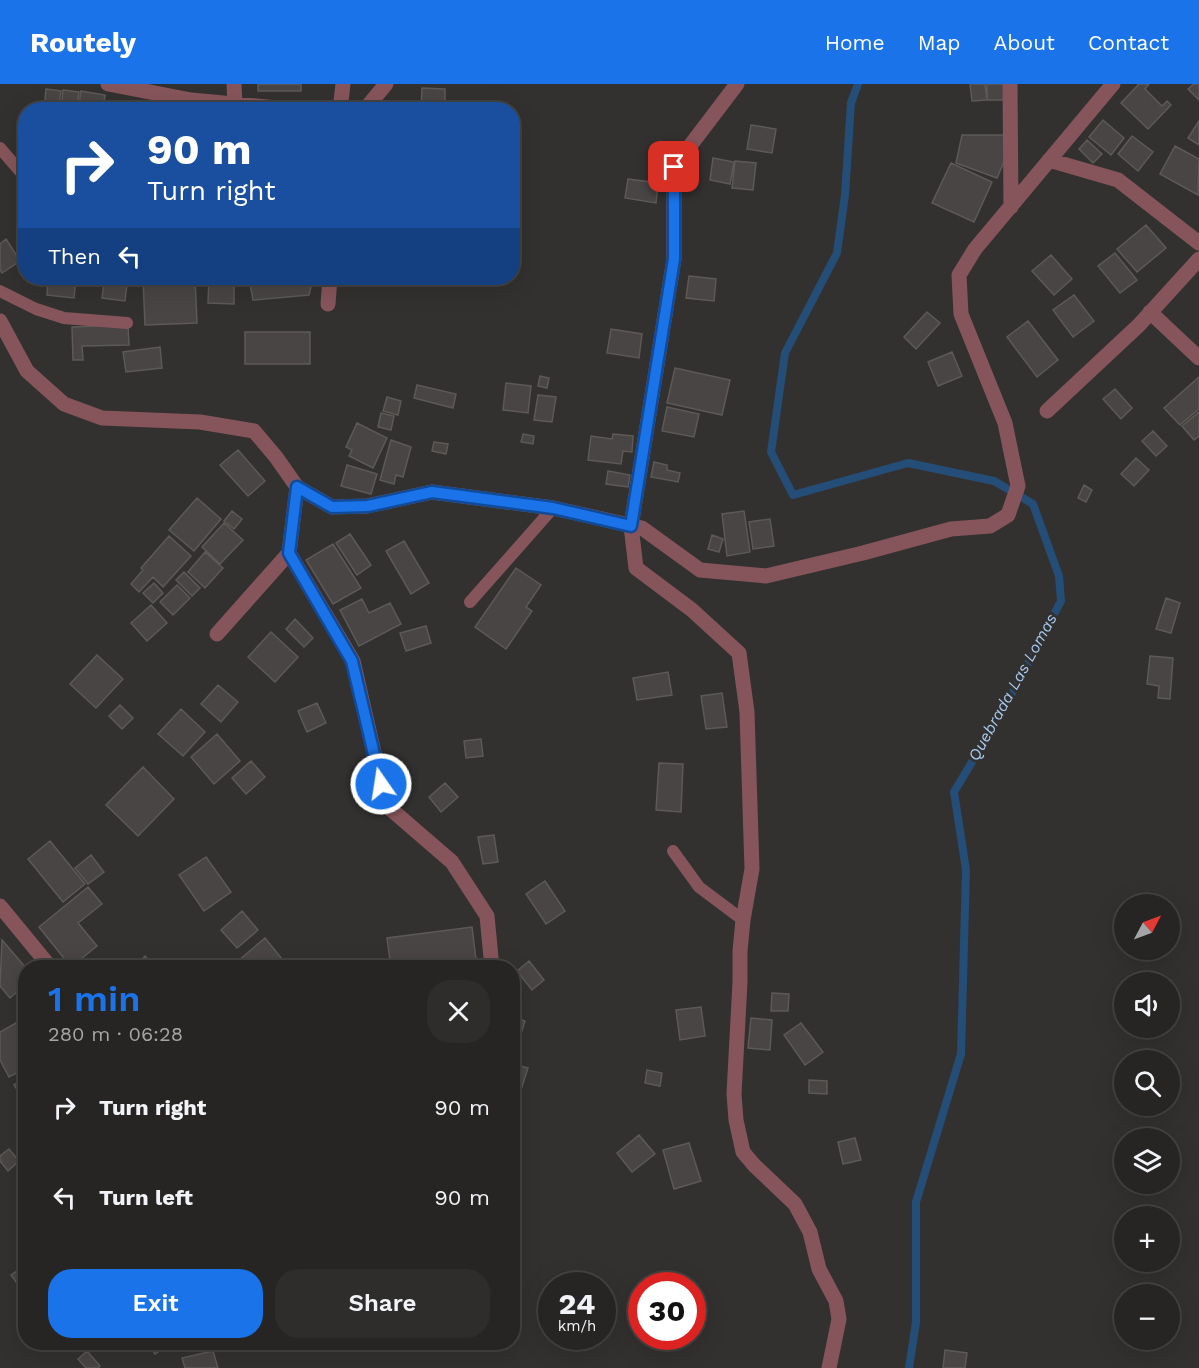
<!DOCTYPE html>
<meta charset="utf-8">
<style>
:root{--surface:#262523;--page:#2e2d2b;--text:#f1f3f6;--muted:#a4a5a6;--line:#424241;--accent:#1a73e8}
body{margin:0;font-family:"Work Sans",sans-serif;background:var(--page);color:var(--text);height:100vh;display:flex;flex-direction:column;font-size:22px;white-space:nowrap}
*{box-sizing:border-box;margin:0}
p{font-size:20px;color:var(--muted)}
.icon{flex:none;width:33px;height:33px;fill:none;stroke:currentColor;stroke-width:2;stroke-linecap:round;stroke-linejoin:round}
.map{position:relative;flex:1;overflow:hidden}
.sheet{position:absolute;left:18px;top:876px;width:502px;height:390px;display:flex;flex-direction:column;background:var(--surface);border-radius:24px;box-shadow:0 6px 24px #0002,0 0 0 2px var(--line)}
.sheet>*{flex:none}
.banner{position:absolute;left:18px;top:18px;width:502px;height:183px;border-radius:24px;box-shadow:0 6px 24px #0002,0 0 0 2px var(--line);background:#1a4fa0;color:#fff;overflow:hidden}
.needle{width:39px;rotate:49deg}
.buttons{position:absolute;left:1114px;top:810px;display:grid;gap:12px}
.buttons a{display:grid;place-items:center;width:66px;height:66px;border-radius:50%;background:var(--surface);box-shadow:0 6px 24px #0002,0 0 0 2px var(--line);font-size:30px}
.speed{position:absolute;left:538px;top:1188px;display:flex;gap:12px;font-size:30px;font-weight:700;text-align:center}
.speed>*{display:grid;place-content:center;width:78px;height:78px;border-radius:50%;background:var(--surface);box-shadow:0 6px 24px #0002,0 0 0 2px var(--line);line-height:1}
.speed small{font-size:15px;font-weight:400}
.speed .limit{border:9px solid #d22;background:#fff;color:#111}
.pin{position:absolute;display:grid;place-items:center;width:51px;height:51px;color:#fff;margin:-26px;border-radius:12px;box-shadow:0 3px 9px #0006}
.me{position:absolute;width:66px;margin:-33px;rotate:347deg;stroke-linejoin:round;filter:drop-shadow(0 0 4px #0008)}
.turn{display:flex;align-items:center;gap:21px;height:126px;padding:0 30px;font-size:27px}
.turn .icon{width:78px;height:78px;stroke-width:2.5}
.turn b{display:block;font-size:42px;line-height:51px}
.then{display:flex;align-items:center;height:57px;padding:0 30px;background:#0003;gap:12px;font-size:22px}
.round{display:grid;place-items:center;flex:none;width:63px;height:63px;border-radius:24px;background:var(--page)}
.head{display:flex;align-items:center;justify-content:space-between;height:102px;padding:0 30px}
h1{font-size:36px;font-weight:600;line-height:45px;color:var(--accent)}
.primary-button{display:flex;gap:12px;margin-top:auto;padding:12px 30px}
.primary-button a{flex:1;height:69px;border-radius:24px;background:var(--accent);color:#fff;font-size:24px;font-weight:600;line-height:69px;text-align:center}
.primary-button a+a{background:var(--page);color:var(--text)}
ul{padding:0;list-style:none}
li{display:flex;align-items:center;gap:18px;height:90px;padding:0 30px}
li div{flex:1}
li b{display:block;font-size:22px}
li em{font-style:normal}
header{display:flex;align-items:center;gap:36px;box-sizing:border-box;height:84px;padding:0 30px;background:var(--accent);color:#fff}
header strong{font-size:28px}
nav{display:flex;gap:33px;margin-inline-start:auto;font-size:21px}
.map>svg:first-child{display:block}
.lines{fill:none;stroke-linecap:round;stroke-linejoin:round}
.stream{stroke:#244e77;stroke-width:8}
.building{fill:#484544;stroke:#5c5957;stroke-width:1.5}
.service{stroke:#86555b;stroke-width:12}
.minor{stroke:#86555b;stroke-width:15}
.route-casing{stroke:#114b97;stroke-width:15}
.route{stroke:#1a73e8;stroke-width:10}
.labels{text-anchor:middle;stroke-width:6;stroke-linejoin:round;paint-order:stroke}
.water-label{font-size:16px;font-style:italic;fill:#a7ccf3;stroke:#33312f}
</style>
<header>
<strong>Routely</strong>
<nav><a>Home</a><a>Map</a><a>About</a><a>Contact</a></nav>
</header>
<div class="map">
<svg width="1199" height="1284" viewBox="0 0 1199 1284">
<rect width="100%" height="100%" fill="#33312f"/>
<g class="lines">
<path class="stream" d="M858 0 851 19 845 111 837 169 785 269 771 368 793 411 908 379 994 397 1033 420 1059 492 1061 517 1006 621 954 708 966 786 961 970 916 1118V1238L909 1284"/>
</g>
<path class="building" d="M258 0H301V7H258Z
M970 0H985L987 16 972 17Z
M987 0H1008V16H987Z
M1139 0H1149L1145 5 1162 22 1167 17 1171 21 1148 45 1121 19Z
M1194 0H1199V16L1188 5Z
M422 4 445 5V26H421Z
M46 5 61 7 58 26H44Z
M63 6 79 8 76 26H61Z
M81 7 105 11 103 26H78Z
M1103 36 1124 54 1111 71 1089 53Z
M1199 37V61L1188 54Z
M751 41 776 45 772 69 747 65Z
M962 51H1006V73L997 94 956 79Z
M1132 52 1153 68 1138 87 1118 70Z
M1087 56 1102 70 1093 79 1079 65Z
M1175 62 1199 75 1198 111 1160 90Z
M713 74 734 78 730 100 710 96Z
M735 77 756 79 753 106 732 104Z
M951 79 992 98 974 138 932 119Z
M628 95 658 99 656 119 625 114Z
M1146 141 1166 164 1137 188 1117 165Z
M6 155 20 177 2 189 0 185V160Z
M1115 169 1137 196 1120 209 1098 182Z
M1051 171 1072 195 1054 211 1032 187Z
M689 192 716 195 714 217 686 214Z
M48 194H76L74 214 47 211Z
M195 194 197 239 145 241 143 195Z
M209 194 234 195V220L208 219Z
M249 194H313L309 211 253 216Z
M345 194H378L377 201 344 199Z
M104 198 127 200 125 217 102 214Z
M1074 211 1094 237 1073 253 1053 226Z
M927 228 940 239 916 265 904 253Z
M1028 237 1058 276 1037 293 1007 253Z
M128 241 129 261 82 262 83 276H73L72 243Z
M611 245 642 250 639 274 607 269Z
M245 248H310V280H245Z
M160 263 162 284 126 288 123 268Z
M952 268 962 292 938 302 928 278Z
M675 284 730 296 722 331 667 319Z
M540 292 549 294 547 304 538 302Z
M1199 293V325L1180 341 1164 324Z
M506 299 531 302 528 329 503 326Z
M417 301 456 310 453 324 414 314Z
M1115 305 1132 324 1121 335 1103 315Z
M538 311 556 313 552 338 534 336Z
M387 313 401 317 398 331 383 327Z
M667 323 699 330 694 353 662 347Z
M1199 328V352L1194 356 1182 342Z
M381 329 394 332 391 346 378 343Z
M357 339 387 354 373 384 349 372 352 366 346 363Z
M1153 347 1167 362 1156 372 1142 357Z
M523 350 534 352 533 360 521 358Z
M613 350 633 352 632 368 623 367 621 380 588 376 591 352 612 355Z
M391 356 411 363 403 393 396 391 394 400 380 396Z
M434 358 448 360 446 370 432 367Z
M238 366 265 397 248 412 220 381Z
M1136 374 1149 386 1134 402 1121 390Z
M654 378 667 381V386L680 389 678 398 651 393Z
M347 381 377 390 371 410 341 402Z
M608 387 630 391 628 403 606 400Z
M1084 401 1092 406 1086 418 1078 414Z
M197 414 221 435 194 467 169 446Z
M232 427 242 435 234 445 224 437Z
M744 427 750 468 727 472 722 430Z
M770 435 774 462 753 465 749 438Z
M224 439 243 456 220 480 202 463Z
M350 450 371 481 357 491 336 459Z
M712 451 723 455 719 468 708 465Z
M169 452 191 472 163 503 153 493 139 508 131 500 143 486 141 484Z
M404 457 429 499 411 510 386 467Z
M333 460 361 504 333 520 306 476Z
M205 468 223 484 205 504 188 488Z
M516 484 541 501 526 523 532 527 506 565 475 543Z
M184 488 200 504 192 512 176 496Z
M154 499 163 509 153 519 143 509Z
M177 501 190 514 173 531 160 518Z
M1166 514 1180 519 1171 549 1156 545Z
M362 515 369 529 390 519 401 540 359 562 340 526Z
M151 521 167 539 147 557 131 539Z
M295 535 313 554 304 563 286 545Z
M426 542 431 559 406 567 400 549Z
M271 548 298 573 275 598 248 573Z
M97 571 123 595 96 624 70 600Z
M1150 572 1173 574 1170 615 1158 614 1159 602 1147 600Z
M668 588 672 611 637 616 633 594Z
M218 601 238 618 221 638 201 620Z
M722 609 727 643 706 645 701 612Z
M317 619 326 639 307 648 298 627Z
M120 621 133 634 122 645 109 632Z
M181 625 205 648 183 672 158 650Z
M217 650 240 677 214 700 191 673Z
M481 655 483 672 466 674 464 657Z
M251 677 265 693 246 710 232 694Z
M659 679 683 680 681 728 656 726Z
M143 683 174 715 138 752 106 721Z
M445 699 458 713 441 728 429 713Z
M494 751 498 778 483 780 478 753Z
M50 757 85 800 63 818 28 775Z
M91 771 104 788 88 800 75 784Z
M206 773 231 808 204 827 179 791Z
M545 797 565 827 546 840 526 810Z
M88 803 102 820 78 839 97 862 71 883 39 843Z
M242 827 258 846 237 864 221 846Z
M472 843 477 884H391L387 854Z
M265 854 282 875 272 884H246L239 876Z
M2 856 26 884V900L10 914 0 902Z
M145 872 156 884H133Z
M529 877 544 896 532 906 517 887Z
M772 909 789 910 788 927H771Z
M701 923 705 952 680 956 676 926Z
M513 933 525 937 518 959 513 957Z
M751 934 772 936 770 966 748 964Z
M23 935 26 938V984L9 993 0 976V948Z
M801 939 823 968 805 981 784 951Z
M513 980 528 984 516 1021 513 1020Z
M647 986 662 989 660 1002 645 999Z
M26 993V1019L14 1001Z
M809 996 827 997V1010L809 1009Z
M639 1051 655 1070 632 1088 617 1069Z
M855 1054 861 1076 843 1080 838 1058Z
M689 1059 701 1097 674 1105 663 1066Z
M9 1065 19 1077 8 1087 0 1077V1072Z
M26 1181V1212L11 1191Z
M148 1258H173L155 1270Z
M945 1266 967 1269 965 1284H943Z
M87 1267 100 1282 98 1284H86L78 1275Z
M213 1267 218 1284H185L182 1274Z"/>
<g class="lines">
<path class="service" d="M0 64 26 94
M0 207 36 225 64 234 127 239
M470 518 553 424
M673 767 699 803 743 836"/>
<path class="minor" d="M108 0 191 16 299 26
M234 0 235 21
M737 0 674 83V175L631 442 636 484 692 526 739 569 747 628 752 785 743 836 740 867V898L734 1010 736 1036 743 1068 754 1081 795 1120 810 1148 819 1185 836 1217 839 1235 829 1284
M1010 0 1011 123
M340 26 343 0
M356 26 367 23 386 0
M1049 76 1118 96 1199 159
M328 220 330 194
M1150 228 1199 274
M0 237 27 287 64 320 102 334 200 338 254 347 276 373 297 403 332 423 367 422 432 408 553 424 642 444 700 486 766 492 863 469 951 445 990 442 1008 431 1018 402 1005 339 961 230 959 191 975 165 1113 0
M1047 327 1139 241 1199 175
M297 403 289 469 353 577 386 721 452 778 487 832 492 884
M217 550 289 469
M0 822 51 884"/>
</g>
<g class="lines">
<g class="route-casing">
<path id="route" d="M381 700 352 577 289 469 297 403 332 423 368 422 432 408 553 424 631 442 674 175V83"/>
</g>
<use href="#route" class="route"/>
</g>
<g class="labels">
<g class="water-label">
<text transform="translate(1012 603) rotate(-61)" y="6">Quebrada Las Lomas</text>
</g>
</g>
</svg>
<div class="buttons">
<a><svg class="needle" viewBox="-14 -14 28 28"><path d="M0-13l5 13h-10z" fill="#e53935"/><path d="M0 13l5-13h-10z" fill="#a4a5a6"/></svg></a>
<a><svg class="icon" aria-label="sound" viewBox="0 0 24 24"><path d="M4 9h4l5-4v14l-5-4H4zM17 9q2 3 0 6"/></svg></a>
<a><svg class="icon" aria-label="search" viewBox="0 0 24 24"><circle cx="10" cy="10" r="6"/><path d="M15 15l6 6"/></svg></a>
<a><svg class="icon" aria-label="layers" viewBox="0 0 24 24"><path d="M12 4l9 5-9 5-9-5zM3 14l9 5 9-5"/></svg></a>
<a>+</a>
<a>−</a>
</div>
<div class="speed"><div>24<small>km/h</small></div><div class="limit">30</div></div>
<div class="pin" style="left:674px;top:83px;background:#d93025"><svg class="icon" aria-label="arrive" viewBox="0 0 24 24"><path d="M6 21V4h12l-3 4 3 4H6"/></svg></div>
<svg class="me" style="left:381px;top:700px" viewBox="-20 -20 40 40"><circle r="17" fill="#1a73e8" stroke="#fff" stroke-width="3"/><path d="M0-11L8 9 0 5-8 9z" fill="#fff"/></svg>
<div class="banner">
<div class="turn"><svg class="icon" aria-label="right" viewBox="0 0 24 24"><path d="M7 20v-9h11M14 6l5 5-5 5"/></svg><div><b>90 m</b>Turn right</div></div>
<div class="then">Then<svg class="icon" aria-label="left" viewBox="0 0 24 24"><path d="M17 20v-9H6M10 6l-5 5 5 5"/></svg></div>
</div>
<section class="sheet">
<div class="head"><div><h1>1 min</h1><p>280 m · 06:28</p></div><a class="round"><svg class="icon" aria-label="close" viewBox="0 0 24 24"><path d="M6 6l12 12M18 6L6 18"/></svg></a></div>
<ul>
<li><svg class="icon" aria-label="right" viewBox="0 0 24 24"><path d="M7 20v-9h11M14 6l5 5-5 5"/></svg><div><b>Turn right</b></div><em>90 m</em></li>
<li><svg class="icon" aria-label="left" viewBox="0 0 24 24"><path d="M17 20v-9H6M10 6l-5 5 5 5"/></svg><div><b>Turn left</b></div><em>90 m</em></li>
</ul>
<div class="primary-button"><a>Exit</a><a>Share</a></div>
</section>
</div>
